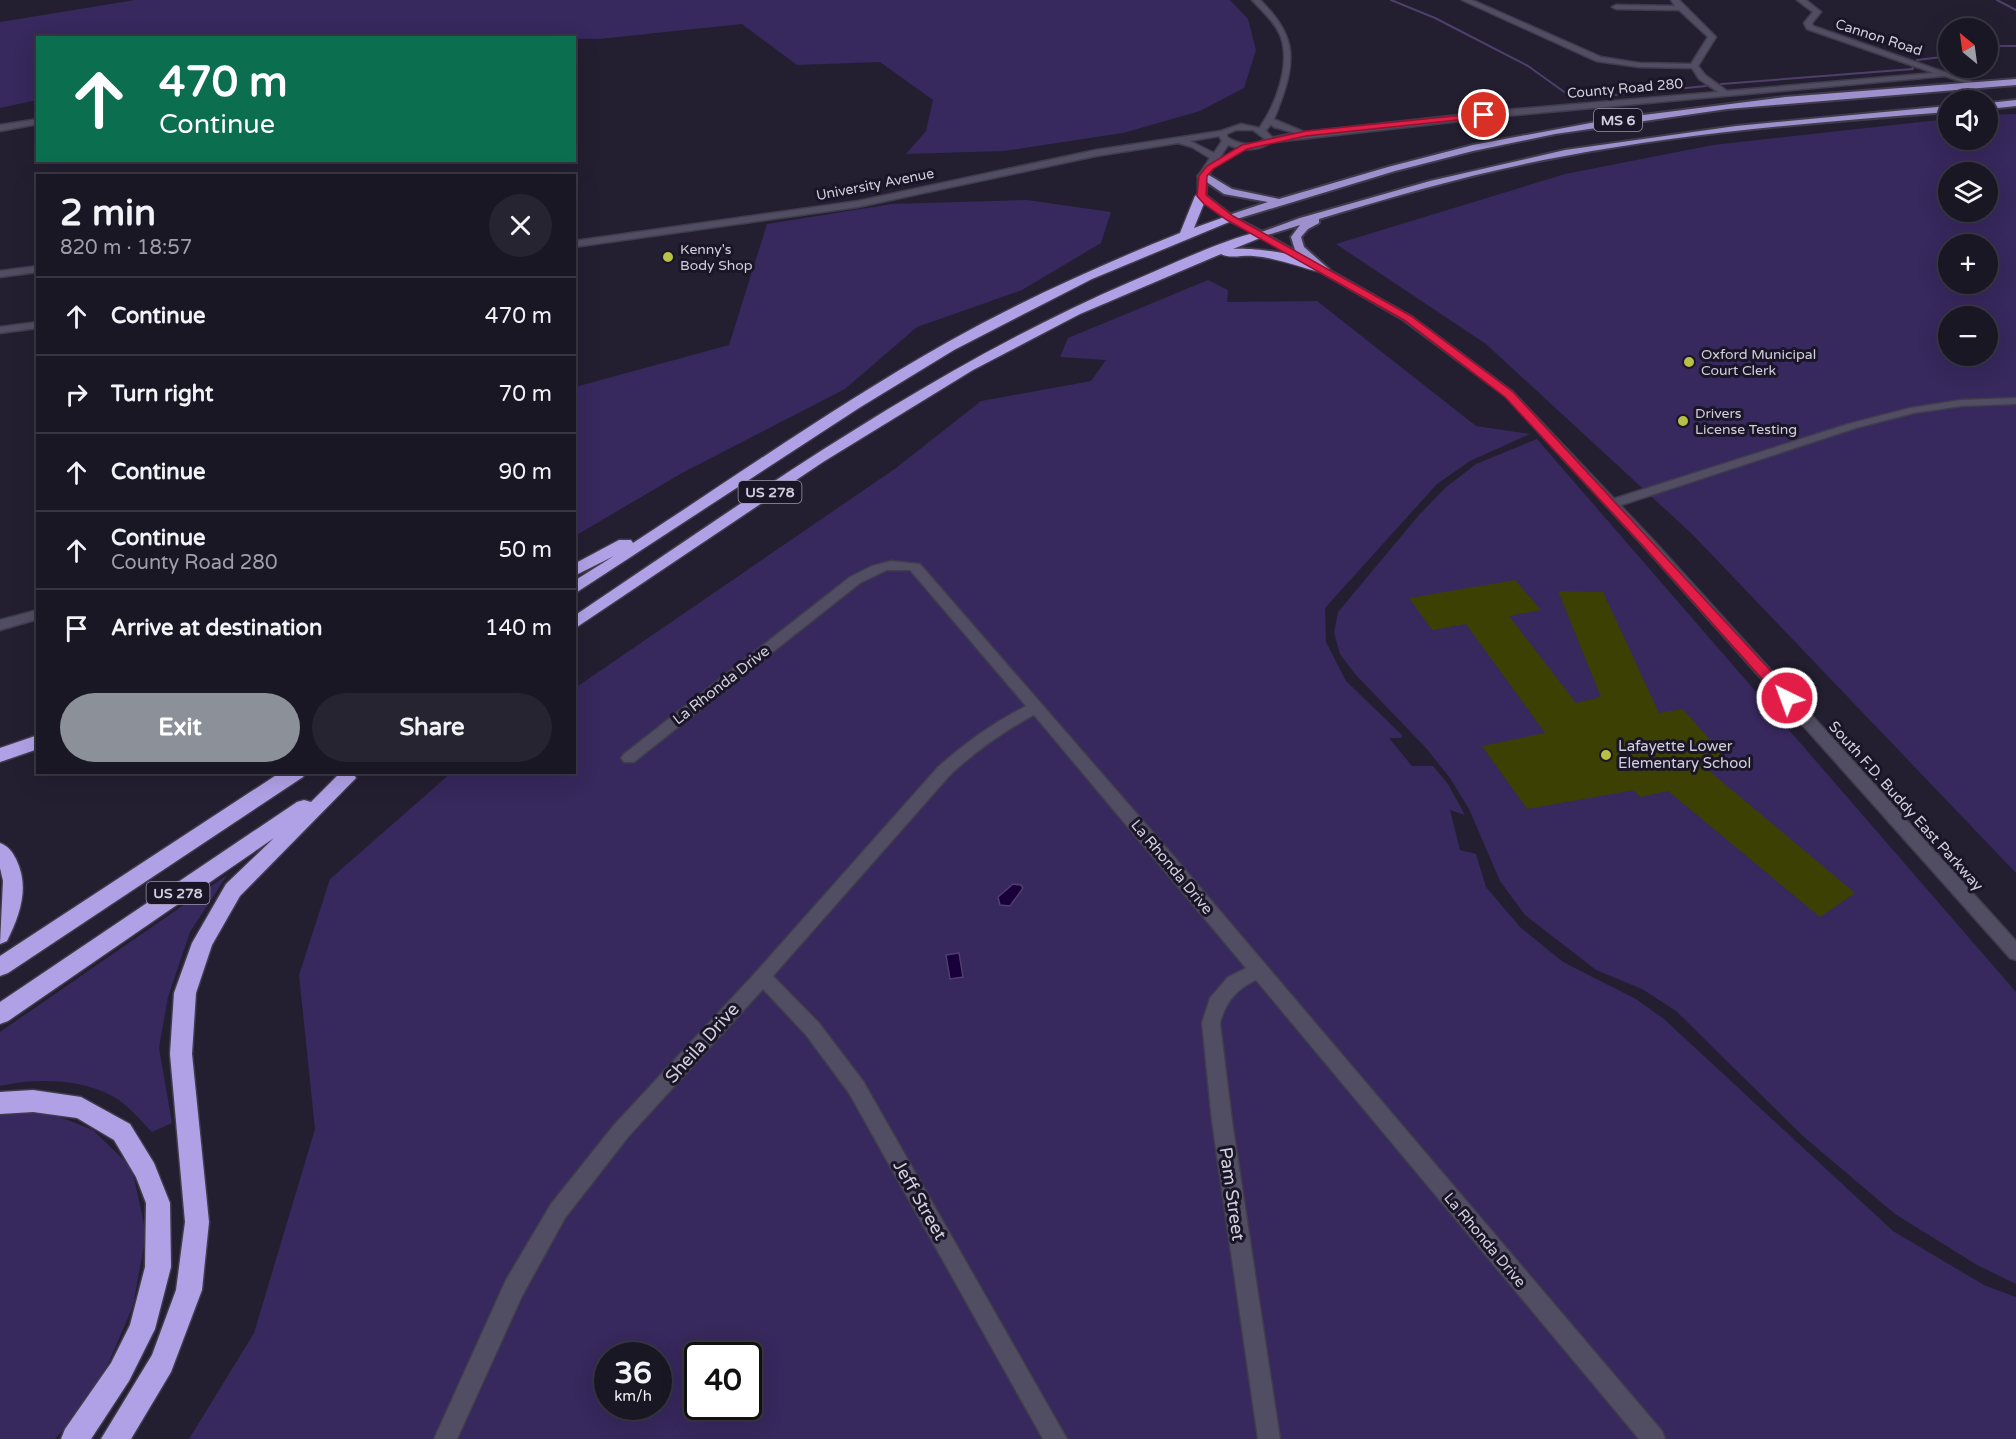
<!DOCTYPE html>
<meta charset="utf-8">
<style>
:root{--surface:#1a1725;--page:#272432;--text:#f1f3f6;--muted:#9f9fa7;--line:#383642;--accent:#8c9099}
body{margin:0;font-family:"Varela Round",sans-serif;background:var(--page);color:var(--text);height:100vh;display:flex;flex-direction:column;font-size:22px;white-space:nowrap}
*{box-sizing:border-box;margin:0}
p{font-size:20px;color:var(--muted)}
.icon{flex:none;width:33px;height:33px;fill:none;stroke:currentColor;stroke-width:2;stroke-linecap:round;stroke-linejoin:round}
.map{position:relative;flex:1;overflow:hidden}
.side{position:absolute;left:36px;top:174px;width:540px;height:600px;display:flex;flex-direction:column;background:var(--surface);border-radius:0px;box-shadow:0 6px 24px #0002,0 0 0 2px var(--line)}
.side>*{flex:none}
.guide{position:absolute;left:36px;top:36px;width:540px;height:126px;border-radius:0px;box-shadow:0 6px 24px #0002,0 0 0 2px var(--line);background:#0b6e4f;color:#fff;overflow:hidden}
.needle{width:39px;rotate:331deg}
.controls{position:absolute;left:1938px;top:18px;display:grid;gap:12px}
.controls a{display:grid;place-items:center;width:60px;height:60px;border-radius:50%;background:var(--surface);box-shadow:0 6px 24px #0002,0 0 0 2px var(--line);font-size:30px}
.speed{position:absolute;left:594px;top:1342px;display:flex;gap:12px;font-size:30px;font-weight:700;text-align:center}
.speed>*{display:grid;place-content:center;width:78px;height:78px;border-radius:50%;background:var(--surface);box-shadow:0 6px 24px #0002,0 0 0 2px var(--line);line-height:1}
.speed small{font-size:15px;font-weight:400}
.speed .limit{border:3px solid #111;border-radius:9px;background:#fff;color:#111}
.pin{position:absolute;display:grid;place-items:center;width:51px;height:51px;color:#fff;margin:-26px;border:3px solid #fff;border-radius:50%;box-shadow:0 2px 6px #0007}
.me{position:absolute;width:66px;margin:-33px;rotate:318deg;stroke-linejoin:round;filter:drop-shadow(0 0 4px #0008)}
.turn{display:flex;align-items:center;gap:21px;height:126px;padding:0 24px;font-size:27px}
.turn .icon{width:78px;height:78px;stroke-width:2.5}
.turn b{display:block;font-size:42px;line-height:51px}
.round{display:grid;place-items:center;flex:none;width:63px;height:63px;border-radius:32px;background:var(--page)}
.head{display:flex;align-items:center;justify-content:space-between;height:102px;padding:0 24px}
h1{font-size:36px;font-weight:800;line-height:45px}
.cta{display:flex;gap:12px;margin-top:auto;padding:12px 24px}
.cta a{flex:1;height:69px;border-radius:36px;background:var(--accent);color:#fff;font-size:24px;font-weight:800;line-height:69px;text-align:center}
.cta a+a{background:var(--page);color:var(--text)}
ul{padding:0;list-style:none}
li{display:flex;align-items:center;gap:18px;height:78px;padding:0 24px;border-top:2px solid var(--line)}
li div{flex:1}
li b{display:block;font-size:22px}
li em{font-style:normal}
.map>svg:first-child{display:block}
.green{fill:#37285d;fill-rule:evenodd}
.water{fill:#19003b;stroke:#503e6b;stroke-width:1.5}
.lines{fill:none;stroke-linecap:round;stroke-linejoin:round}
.stream{stroke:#503e6b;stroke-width:2}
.building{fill:#3d4003}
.minor-casing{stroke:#403c4c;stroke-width:3}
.tertiary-casing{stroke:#403c4c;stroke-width:3}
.secondary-casing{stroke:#403c4c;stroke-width:3}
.trunk-casing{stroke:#403c4c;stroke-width:4}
.motorway-casing{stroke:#403c4c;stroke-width:3}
.minor{fill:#514d62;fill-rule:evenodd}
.tertiary{fill:#514d62;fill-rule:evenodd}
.secondary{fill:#514d62;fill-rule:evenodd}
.trunk{fill:#9d90cc;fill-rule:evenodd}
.motorway{fill:#b0a1e6;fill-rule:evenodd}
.route{fill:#e11d48;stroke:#92132f;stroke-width:1.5}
.poi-dot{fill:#b9c046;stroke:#1a1527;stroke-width:2}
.labels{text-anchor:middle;stroke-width:6;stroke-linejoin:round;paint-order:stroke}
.far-street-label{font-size:14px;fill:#d1cfdc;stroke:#1a1527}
.shield{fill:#1a1527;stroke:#9a97a6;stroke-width:1.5}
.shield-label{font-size:14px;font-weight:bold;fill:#d1cfdc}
.far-poi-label{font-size:14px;fill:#d1cfdc;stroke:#1a1527;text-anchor:start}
.street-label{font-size:15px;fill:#d1cfdc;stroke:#1a1527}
.poi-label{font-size:15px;fill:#d1cfdc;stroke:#1a1527;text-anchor:start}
.near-street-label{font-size:18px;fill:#d1cfdc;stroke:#1a1527}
</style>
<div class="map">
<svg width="2016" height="1439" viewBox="0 0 2016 1439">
<rect width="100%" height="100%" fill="#231f31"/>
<path class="green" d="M135 0H1230L1248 19 1256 50 1244 88 1200 111 1123 133 1004 151 906 154 926 131 933 100 880 62 797 65 742 24 599 39 447 37 38 38 37 100 0 108V22Z
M2016 114V873L1692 534 1486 344 1336 244 1565 174 1713 145 1948 119V140H1988V115ZM1948 172H1988V212H1948ZM1948 244H1988V284H1948ZM1948 316H1988V356H1948Z
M1027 200 1111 212 1101 243 1022 290 917 327 845 389 682 473 575 536V387L729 345 767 224 892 204Z
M1208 280 1228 290 1227 302 1317 301 1476 426 1530 434 1470 461 1437 484 1325 608 1326 642 1346 681 1402 735 1401 738H1389L1412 766H1433L1448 784 1465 815 1450 810 1460 850 1476 854 1486 887 1520 927 1563 962 1636 999 1664 1019 1893 1231 1984 1285 2016 1297V1439H189L254 1333 315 1129 299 975 330 879 451 773 574 772 575 688 896 468 981 401 1091 381 1106 360 1060 357 1068 338ZM608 1356H658V1407H608ZM698 1356H748V1407H698Z
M1537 439 2016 992V1284L1977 1265 1895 1214 1804 1137 1676 1011 1642 989 1596 970 1525 915 1500 881 1469 809 1450 778 1426 748 1355 674 1340 654 1334 633 1338 612 1419 515 1445 488 1476 464Z
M227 875 190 932 168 997 159 1048 172 1123 152 1132C141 1121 128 1105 114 1097 82 1078 35 1078 0 1086V1032Z
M0 1113H50L93 1130 132 1168 146 1234 133 1306 94 1397 55 1439H0Z"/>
<path class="water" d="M1013 884 1021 885 1023 888 1010 906 1000 905 998 897Z
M959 953 963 977 950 979 946 955Z"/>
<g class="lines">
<path class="stream" d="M1391 0 1435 18 1528 66 1574 99 1706 86
M1997 0 2016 10
M1988 46H2016
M1917 60 1942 57 1948 52
M1721 84 1913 69 1912 65"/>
</g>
<path class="building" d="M1515 580 1541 610 1509 616 1576 703 1601 697 1558 591 1603 592 1659 713 1683 709 1730 763 1707 769 1855 893 1820 917 1668 791 1640 797 1634 790 1527 809 1482 746 1545 733 1466 624 1432 630 1409 598Z"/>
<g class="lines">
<g class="minor-casing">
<path id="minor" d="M1462 0H1472L1601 57 1639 63 1691 64 1708 37 1679 10 1616 9 1612 7 1616 5 1675 6 1671 0H1679L1716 37 1698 66 1705 75 1727 91 1934 73 1807 29 1804 23 1813 12 1797 0H1806L1821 12 1812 23 1813 26 1981 85 1977 87 1945 76 1505 116 1265 143V139L1295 133 1274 127 1267 121 1271 118 1304 132 1505 110 1718 92 1699 79 1692 68 1639 67 1596 61Z
M38 119V124L0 131V125Z
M38 266V272L0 277V271Z
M2016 398V404L1961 406 1914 413 1856 428 1615 507H1607L1605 504 1607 501 1848 424 1910 408 1961 400Z
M891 561 920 564 1170 852 1662 1431 1665 1439H1639L1256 980C1237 989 1226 1001 1220 1023L1232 1121 1280 1439H1258L1212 1121 1202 1023 1210 998 1228 977 1246 968 1034 715C1002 732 976 751 950 775L773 976 819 1023 863 1081 1067 1439H1043L849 1093 806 1035 763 989 628 1137 565 1218 522 1296 457 1439H434L506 1280 551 1204 614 1125 756 972 938 767C966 742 993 723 1026 706L910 570H887L860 583 634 762H624L621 758 624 754 850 577 872 566Z
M38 610V619L0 630V620Z"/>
</g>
<g class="tertiary-casing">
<path id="tertiary" d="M1252 0H1260C1296 35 1297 60 1279 106 1276 115 1271 128 1262 133L1258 130C1275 107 1291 66 1281 37 1275 22 1263 12 1252 0Z
M1261 231 1411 316 1513 392 1655 542 2016 941V960L2010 958 1645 548 1505 396 1403 320 1258 236 1256 234Z"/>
</g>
<g class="secondary-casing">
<path id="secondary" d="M1241 124 1264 129 1274 139C1262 152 1244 151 1228 145L1208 176 1206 195 1233 216 1264 232 1266 234 1261 237 1227 220 1198 198V176L1210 158 1192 147 1178 143 1096 156 858 207 574 247V241L858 201 1096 150 1221 131ZM1236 130H1253L1265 139C1253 147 1239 145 1227 137V134ZM1219 136 1222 141 1214 153 1190 141Z
M38 322V328L0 333V327Z"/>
</g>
<g class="trunk-casing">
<path id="trunk" d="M2016 79V85L1727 109 1555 134 1473 151 1395 171 1230 221 1225 218 1226 216 1268 202 1224 194 1198 176 1207 174 1232 189 1279 199 1388 167 1473 145 1612 119 1785 97Z
M2016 100V106L1988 109V103Z
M1948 106V112C1820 122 1691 132 1565 156 1482 171 1400 194 1319 219V223L1308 229 1301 237 1304 247 1329 269 1323 272 1295 250 1291 237 1300 225 1261 237 1256 234 1300 218 1430 181 1565 150 1736 126Z"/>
</g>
<g class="motorway-casing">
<path id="motorway" d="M1201 193 1207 196 1194 228 1230 215 1236 218 1234 220 1092 279 954 350 859 408 574 594V581L614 556 574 576V564L619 540H631L633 543C736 476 838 404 946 343 1021 301 1100 265 1180 233L1195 196Z
M1261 231 1267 234 1265 236 1233 249C1254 247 1314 255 1329 269L1323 273C1300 267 1278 258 1253 256 1243 255 1229 259 1221 254L1080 314 973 370 823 462 574 629V616C754 495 931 368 1130 282 1171 265 1219 241 1261 231Z
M38 735V749L0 762V748Z
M281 772H305L303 777 8 973 0 976V956Z
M340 773 352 772 356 778 240 896 212 945 196 993 192 1054 209 1222 202 1290 171 1372 131 1439H101L152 1355 176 1290 185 1222 170 1054 174 993 192 943 226 884 274 838 8 1021 0 1024V1002L297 802 304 800 311 802Z
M0 843C8 846 12 851 16 859 30 887 20 915 7 941L0 944 3 881 0 868Z
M33 1090 81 1097 130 1124 154 1163 170 1203 171 1267 155 1329 129 1381 91 1439H61L65 1429 111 1363 130 1325 145 1267 146 1203 136 1177 114 1140 77 1118 33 1112 0 1114V1092Z"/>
</g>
<use href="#minor" class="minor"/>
<use href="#tertiary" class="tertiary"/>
<use href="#secondary" class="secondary"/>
<use href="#trunk" class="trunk"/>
<use href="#motorway" class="motorway"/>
</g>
<path class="route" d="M1484 113 1487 115 1486 117 1306 136 1247 149 1213 169 1207 176 1206 195 1233 216 1411 316 1513 392 1792 694 1794 698 1792 701H1782L1645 548 1505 397 1404 320 1227 220 1204 204 1197 196 1199 176 1207 166 1242 145 1306 131Z"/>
<g class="poi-dot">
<circle cx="668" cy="257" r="6"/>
<circle cx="1689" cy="362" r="6"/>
<circle cx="1683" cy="421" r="6"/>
<circle cx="1606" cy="755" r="6"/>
</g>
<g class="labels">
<g class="far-street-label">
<text transform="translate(1879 37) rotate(18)" y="5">Cannon Road</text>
<text transform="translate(1625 88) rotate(-5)" y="5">County Road 280</text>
<text transform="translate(875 184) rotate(-11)" y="5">University Avenue</text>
</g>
<g class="shield">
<rect x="1594" y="109" width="48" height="22" rx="4.5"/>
<rect x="738.5" y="481" width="63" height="22" rx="4.5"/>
<rect x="146.5" y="882" width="63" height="22" rx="4.5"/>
</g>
<g class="shield-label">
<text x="1618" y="125">MS 6</text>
<text x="770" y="497">US 278</text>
<text x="178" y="898">US 278</text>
</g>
<g class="far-poi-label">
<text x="680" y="254">Kenny's<tspan x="680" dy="16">Body Shop</tspan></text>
<text x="1701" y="359">Oxford Municipal<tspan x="1701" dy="16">Court Clerk</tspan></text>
<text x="1695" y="418">Drivers<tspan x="1695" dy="16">License Testing</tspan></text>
</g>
<g class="street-label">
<text transform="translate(721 685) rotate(-38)" y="5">La Rhonda Drive</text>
<text transform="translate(1906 806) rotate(48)" y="5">South F.D. Buddy East Parkway</text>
<text transform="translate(1172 867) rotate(50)" y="5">La Rhonda Drive</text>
<text transform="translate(1485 1240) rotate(50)" y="5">La Rhonda Drive</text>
</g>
<g class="poi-label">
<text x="1618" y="751">Lafayette Lower<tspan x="1618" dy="17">Elementary School</tspan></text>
</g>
<g class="near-street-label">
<text transform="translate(702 1043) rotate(-48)" y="6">Sheila Drive</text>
<text transform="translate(1232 1194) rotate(82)" y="6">Pam Street</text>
<text transform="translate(920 1200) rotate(60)" y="6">Jeff Street</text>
</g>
</g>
</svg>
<div class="controls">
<a><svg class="needle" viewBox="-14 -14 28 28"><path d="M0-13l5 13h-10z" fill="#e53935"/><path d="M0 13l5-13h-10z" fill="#9f9fa7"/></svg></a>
<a><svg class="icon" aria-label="sound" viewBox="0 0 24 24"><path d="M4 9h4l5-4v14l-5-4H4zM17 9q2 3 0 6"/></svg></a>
<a><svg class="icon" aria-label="layers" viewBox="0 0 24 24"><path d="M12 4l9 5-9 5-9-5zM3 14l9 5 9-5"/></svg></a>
<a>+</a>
<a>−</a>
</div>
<div class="speed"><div>36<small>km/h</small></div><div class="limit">40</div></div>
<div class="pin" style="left:1484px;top:115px;background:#d93025"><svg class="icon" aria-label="arrive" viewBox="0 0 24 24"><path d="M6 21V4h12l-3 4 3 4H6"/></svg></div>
<svg class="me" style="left:1787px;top:698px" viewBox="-20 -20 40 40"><circle r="17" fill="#e11d48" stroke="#fff" stroke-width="3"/><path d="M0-11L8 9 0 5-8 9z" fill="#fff"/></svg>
<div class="guide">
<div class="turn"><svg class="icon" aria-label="ahead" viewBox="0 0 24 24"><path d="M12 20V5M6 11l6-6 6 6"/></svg><div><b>470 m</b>Continue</div></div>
</div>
<section class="side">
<div class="head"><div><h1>2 min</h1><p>820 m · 18:57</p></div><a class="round"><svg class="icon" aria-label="close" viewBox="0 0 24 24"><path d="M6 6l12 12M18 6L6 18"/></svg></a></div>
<ul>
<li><svg class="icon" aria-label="ahead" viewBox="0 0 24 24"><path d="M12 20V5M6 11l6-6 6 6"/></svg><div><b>Continue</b></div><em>470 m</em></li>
<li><svg class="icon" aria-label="right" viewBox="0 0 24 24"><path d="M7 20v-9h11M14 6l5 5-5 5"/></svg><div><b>Turn right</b></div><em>70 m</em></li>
<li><svg class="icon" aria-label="ahead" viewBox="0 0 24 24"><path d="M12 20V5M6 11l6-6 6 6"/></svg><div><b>Continue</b></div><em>90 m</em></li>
<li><svg class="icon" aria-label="ahead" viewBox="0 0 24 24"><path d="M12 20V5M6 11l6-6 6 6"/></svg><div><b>Continue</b><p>County Road 280</p></div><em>50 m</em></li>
<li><svg class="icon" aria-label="arrive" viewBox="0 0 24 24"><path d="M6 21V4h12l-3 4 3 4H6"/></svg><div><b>Arrive at destination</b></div><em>140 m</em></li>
</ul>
<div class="cta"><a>Exit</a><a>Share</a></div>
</section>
</div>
